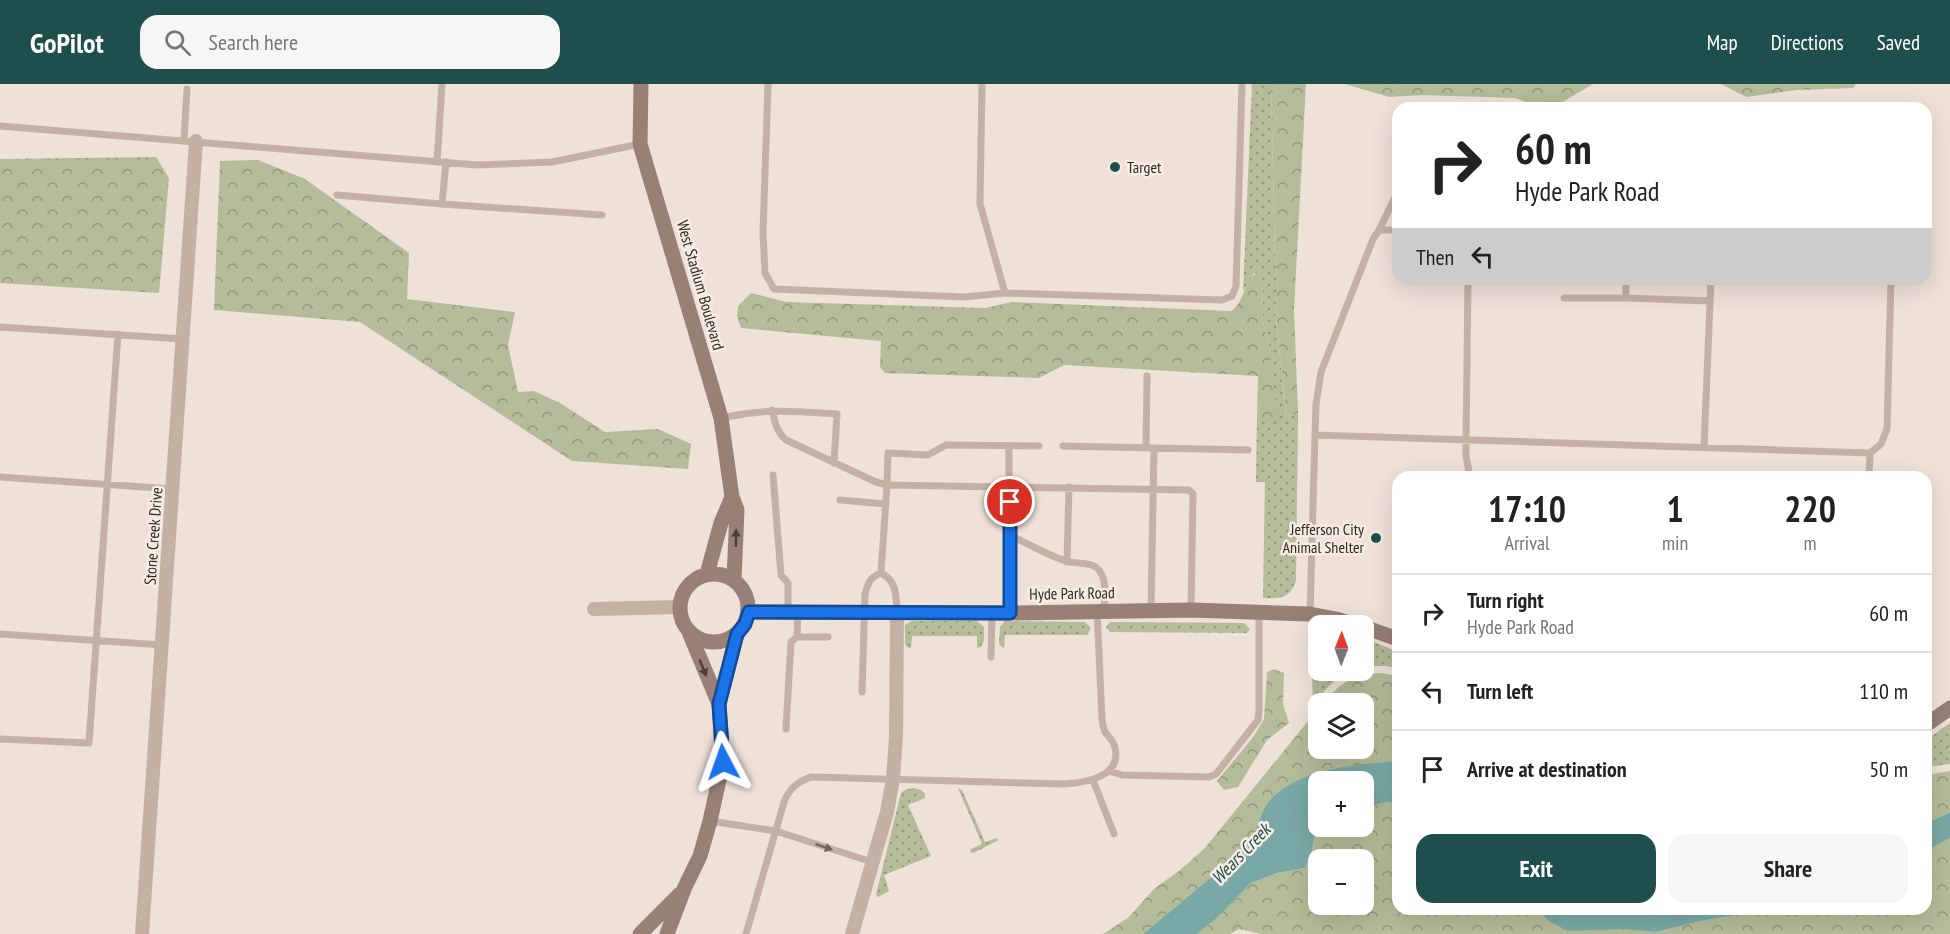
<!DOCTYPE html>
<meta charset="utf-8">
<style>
:root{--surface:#fff;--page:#f6f6f6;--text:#222;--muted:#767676;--line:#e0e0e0;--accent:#1f4f4d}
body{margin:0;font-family:"PT Sans Narrow",sans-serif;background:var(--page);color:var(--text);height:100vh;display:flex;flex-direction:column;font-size:22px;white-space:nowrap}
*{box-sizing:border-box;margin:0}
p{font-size:20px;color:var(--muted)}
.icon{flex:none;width:33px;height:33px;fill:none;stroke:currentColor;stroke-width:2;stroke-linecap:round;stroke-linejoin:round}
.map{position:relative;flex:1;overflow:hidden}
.sheet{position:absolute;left:1392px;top:387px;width:540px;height:444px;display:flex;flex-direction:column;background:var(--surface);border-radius:18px;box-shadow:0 6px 24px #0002}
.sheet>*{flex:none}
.guide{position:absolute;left:1392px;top:18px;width:540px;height:183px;border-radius:18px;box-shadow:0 6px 24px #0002;background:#fff;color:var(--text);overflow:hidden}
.needle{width:39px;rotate:1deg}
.fabs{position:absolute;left:1308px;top:531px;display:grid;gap:12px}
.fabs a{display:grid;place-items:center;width:66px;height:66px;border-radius:12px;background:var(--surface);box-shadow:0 6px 24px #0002;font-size:30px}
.pin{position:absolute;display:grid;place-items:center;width:51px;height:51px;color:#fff;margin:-26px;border:3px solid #fff;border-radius:50%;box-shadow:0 2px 6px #0007}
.me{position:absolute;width:66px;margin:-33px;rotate:356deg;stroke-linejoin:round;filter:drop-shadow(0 0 4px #0008)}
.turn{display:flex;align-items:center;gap:21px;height:126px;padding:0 24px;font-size:27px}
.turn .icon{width:78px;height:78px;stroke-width:2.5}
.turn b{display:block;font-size:42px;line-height:51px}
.then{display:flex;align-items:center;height:57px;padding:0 24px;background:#0003;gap:12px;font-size:22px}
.eta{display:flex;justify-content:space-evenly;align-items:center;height:102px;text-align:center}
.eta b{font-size:36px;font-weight:800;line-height:42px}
.button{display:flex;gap:12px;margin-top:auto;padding:12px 24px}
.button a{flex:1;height:69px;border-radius:18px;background:var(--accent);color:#fff;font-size:24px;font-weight:800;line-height:69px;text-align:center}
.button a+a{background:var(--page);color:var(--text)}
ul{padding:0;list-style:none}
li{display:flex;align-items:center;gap:18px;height:78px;padding:0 24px;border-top:2px solid var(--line)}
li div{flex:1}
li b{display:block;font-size:22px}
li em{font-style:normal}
header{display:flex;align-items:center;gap:36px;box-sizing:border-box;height:84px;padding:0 30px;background:var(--accent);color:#fff}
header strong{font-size:28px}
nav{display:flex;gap:33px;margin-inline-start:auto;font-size:21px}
.search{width:420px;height:54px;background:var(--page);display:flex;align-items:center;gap:15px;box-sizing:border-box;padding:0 21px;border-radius:18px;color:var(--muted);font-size:22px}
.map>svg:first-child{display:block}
.grass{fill:url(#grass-dots)}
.forest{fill:url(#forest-crowns);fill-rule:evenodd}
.water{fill:#79a9a6}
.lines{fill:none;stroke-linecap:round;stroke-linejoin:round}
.lane{stroke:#c5b0a5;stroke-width:7}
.street{stroke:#c5b0a5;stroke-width:14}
.secondary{stroke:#988077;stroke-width:15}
.oneway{fill:#4b3e3a}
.oneway2{fill:#74655f}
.route-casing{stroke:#114b97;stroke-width:15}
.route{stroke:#1a73e8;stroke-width:10}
.poi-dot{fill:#1f4f4d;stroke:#f7ece3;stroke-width:2}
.labels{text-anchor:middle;stroke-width:5;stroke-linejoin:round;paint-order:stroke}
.poi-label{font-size:16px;fill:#312826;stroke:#f7ece3;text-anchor:start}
.street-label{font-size:16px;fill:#312826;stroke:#f7ece3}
.water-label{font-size:18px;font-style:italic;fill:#1f4f4d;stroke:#f7ece3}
</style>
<header>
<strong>GoPilot</strong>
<div class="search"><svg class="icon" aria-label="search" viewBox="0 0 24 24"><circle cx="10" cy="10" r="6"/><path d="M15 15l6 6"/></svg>Search here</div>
<nav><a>Map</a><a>Directions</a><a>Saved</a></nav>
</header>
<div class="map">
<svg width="1950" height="850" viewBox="0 0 1950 850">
<defs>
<pattern id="grass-dots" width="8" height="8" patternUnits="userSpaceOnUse" patternTransform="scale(1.5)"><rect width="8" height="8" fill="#b4bc99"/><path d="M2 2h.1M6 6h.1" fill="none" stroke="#93997d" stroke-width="1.8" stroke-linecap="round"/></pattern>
<pattern id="forest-crowns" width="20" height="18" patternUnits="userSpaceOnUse" patternTransform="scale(1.5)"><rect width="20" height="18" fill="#b4bc99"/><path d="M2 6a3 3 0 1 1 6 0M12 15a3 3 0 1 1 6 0" fill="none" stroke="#93997d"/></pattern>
</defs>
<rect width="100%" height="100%" fill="#eee1d8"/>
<path class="grass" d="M1252 0H1271L1275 174 1278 202 1275 226 1286 330 1290 332 1298 329 1296 496C1291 514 1280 515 1263 514L1265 398H1256L1257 334H1272L1269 262 1263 238 1262 191 1254 189 1243 207Z
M912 537H977L984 543C984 551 986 562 977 564V552H912L911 564 907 563 905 560V541Z
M1005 537 1085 538 1091 544 1087 551H1005L1004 565 999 560 1000 543Z
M1110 538 1244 539 1250 545 1247 549 1110 548 1106 543Z
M1318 545V558C1312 564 1312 572 1318 579V586L1350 587C1334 594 1323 608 1313 622L1311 554 1314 547Z
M1364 554 1398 568V585L1387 582H1364Z
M1950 639V680L1926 683V656Z
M913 704 921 706 925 710V714L908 721 931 772 884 791 889 807 878 813 876 811 901 709 905 706Z
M958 704 962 706 985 758 996 754 998 755 997 757 973 769 970 768 971 765 982 760Z"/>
<path class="forest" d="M1271 0H1306L1294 226 1298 329 1290 332 1286 330V327L1275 226 1278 202 1275 174Z
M1345 0H1593L1556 22 1542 24 1515 14 1422 11 1389 13Z
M1721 0H1856L1853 4 1796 6 1746 13Z
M156 73 169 94 159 209 0 199V75Z
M258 76 305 95 409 169 407 215 515 228 508 261 518 308 534 307 560 319 605 348 658 345 691 360 688 385 572 377 360 238 214 226 220 77Z
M1259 187 1262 191 1263 238 1269 262 1276 326 1275 332 1272 334H1257L1258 292 1064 281 1039 294 885 289 880 283 881 257 741 244 737 232 738 222 751 209 786 218 985 224 1012 218 1231 227C1246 218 1242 196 1259 187Z
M1274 585 1284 589 1283 620 1289 639 1267 656 1238 703 1224 706 1217 697 1254 652 1264 635 1267 588Z
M1381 589 1398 592V677L1333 685 1258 740 1251 760 1143 850H1103L1128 834 1155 804 1179 787 1204 765 1318 625V664H1364V620L1323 619C1344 596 1350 592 1381 589Z
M1950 687V728L1926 740V691Z
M1387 718 1398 720V825H1539L1547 836 1655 848 1705 836 1757 828 1767 825H1926V767L1950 754V850H1261L1239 845 1230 850H1197L1217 834 1251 799 1277 789 1305 784 1312 767 1315 747 1323 743 1364 742V724ZM1318 776H1364V820H1318Z"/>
<path class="water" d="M1398 677V720L1387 718 1364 724V698H1318V742L1323 743 1315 747 1312 767 1305 784 1277 789 1251 799 1217 834 1197 850H1143L1251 760C1256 747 1262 724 1272 714 1304 683 1356 681 1398 677Z
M1950 728V754L1926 767V740Z
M1539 825H1767L1757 828 1705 836 1655 848 1623 845 1568 847 1547 836Z"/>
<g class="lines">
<path class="lane" d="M768 0 763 149 765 189 774 205 964 213 1005 209 1222 216 1232 212 1236 202 1242 0
M982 0 980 120 1005 209
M0 42 477 81 552 78 640 60
M184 56 187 5
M437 78 442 0
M446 78 442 120 602 131
M337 111 442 120
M1379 146 1398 107
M1468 195 1466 356V372L1470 393
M1626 195V214L1710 217
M1564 214H1626
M0 243 182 255
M772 326C775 338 776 347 786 356L876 398 887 401 888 369 928 371 946 361 1039 362
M721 334C764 324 794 327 837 330L834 379
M1315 351 1316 320 1321 288 1373 155 1379 146H1398
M1009 362V529
M1063 362 1248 366
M1704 363 1711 195
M1146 364 1147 292
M1870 369 1881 360 1887 345 1891 195
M773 391 781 491 788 499V528
M0 393 172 405
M840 416 886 420
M1010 451C1028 460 1047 471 1066 477 1078 481 1094 476 1101 489 1107 499 1104 515 1104 527
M1067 478 1069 403
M881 489 887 401 1189 406 1193 410 1191 526
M1151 526 1154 364
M1310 530 1315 351 1870 369 1869 393
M0 550 162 561
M797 553 798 528
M991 573 992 529
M862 608 865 510C868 499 870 493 881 489 897 497 896 512 897 528
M786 645 791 558 797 553H828
M0 655 89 659 118 250
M1109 687 1122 691 1209 693 1216 690 1258 636 1259 626V528
M1093 696 1114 750
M710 737 776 747 872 778
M746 850 784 718C789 705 797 698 811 693L1063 700C1083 699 1122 694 1115 664 1114 657 1109 653 1105 648 1103 643 1102 638 1102 634L1097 527"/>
<path class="street" d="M594 525 680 523
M142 850 196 57
M852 850 887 728 893 695 896 653 897 529"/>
<path class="secondary" d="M641 0 640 60 721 334 732 413 737 426 734 496
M680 524a34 34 0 1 1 68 0a34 34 0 1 1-68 0Z
M707 490 721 439 732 413
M749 528 1009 529 1191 526 1310 530 1336 535 1359 542
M1364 543 1398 555
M689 548 719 620
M1926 641 1950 624
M640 850 680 810
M667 850 684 805 700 772 710 737 723 678 719 620 737 550"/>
</g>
<defs><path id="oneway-solid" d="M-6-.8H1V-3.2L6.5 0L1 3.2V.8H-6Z" transform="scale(1.5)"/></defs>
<g class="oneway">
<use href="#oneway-solid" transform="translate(736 454) rotate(-89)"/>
<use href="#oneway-solid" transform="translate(703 584) rotate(68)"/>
</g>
<use class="oneway2" href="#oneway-solid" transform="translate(824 763) rotate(18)"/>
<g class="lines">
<g class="route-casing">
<path id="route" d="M723 678 719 620 737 550 745 540 749 528 1010 529V418"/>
</g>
<use href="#route" class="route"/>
</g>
<g class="poi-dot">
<circle cx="1115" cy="83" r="6"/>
<circle cx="1376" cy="454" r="6"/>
</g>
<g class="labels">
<g class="poi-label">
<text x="1127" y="89">Target</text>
<text x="1364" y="451" text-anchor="end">Jefferson City<tspan x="1364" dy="18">Animal Shelter</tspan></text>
</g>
<g class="street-label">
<text transform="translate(701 201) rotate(74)" y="6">West Stadium Boulevard</text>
<text transform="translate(153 452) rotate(-86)" y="6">Stone Creek Drive</text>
<text transform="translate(1072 509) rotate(-1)" y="6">Hyde Park Road</text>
</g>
<g class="water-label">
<text transform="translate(1241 770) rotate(-46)" y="6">Wears Creek</text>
</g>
</g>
</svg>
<div class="fabs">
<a><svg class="needle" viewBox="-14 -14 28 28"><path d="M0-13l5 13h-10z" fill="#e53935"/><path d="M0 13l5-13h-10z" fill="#767676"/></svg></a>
<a><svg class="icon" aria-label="layers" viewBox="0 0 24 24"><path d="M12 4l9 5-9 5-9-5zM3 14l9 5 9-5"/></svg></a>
<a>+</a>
<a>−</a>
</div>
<div class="pin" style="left:1010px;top:418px;background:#d93025"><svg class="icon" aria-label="arrive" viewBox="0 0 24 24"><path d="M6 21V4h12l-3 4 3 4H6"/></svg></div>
<svg class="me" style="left:723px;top:678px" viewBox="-20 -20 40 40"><path d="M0-17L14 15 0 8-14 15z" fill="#1a73e8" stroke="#fff" stroke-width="4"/></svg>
<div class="guide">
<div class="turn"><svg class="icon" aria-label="right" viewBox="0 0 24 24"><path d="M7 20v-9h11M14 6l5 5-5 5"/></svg><div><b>60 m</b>Hyde Park Road</div></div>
<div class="then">Then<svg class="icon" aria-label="left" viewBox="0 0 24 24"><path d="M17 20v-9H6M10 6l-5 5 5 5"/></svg></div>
</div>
<section class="sheet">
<div class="eta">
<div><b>17:10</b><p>Arrival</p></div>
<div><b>1</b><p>min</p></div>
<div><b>220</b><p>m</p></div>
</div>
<ul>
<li><svg class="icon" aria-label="right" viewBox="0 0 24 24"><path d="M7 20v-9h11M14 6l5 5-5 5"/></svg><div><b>Turn right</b><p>Hyde Park Road</p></div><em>60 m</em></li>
<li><svg class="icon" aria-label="left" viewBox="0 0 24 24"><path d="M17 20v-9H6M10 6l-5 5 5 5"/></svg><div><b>Turn left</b></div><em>110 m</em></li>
<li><svg class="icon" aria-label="arrive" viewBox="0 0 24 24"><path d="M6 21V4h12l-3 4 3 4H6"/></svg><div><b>Arrive at destination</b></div><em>50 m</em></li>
</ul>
<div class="button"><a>Exit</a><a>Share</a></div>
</section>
</div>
